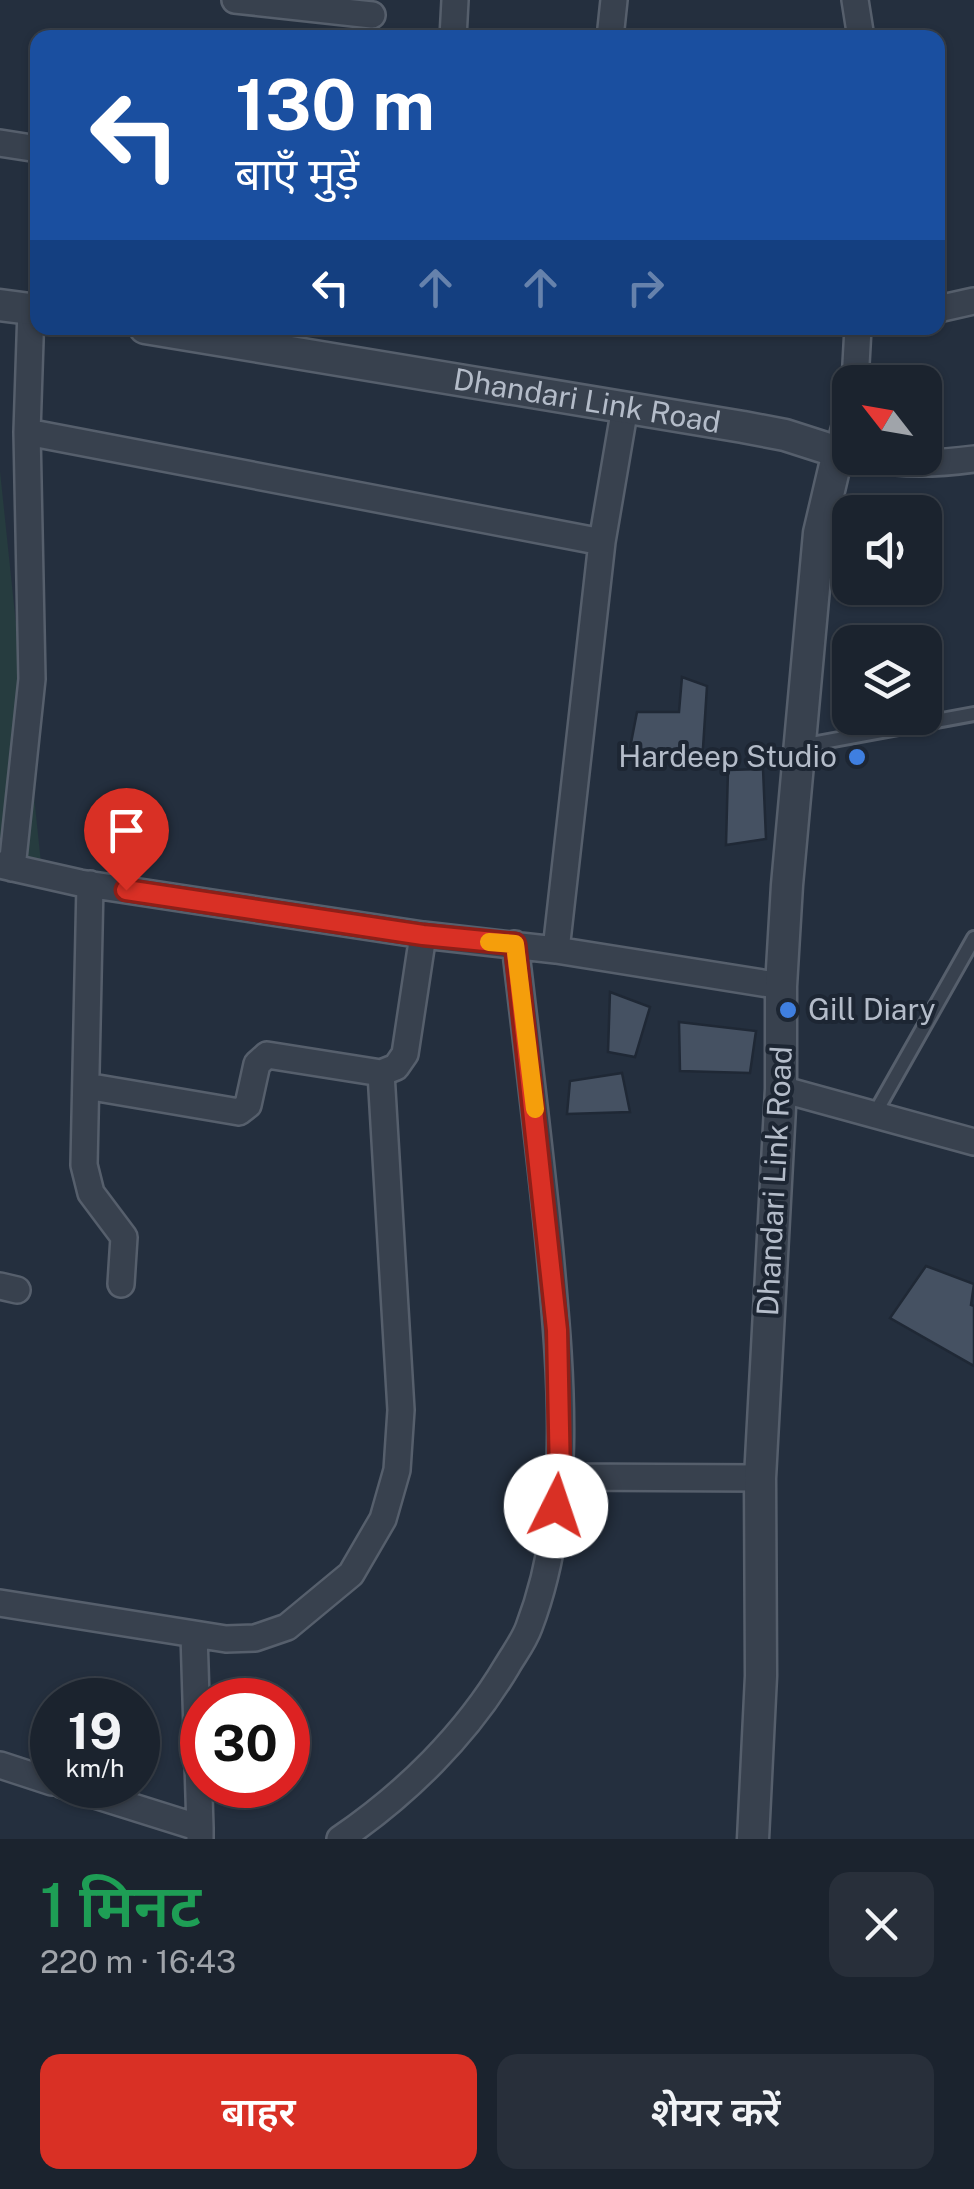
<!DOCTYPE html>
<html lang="hi">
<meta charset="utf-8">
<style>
:root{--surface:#1b232e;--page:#282f3a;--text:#f1f3f6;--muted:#a0a4aa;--line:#39404a;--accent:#d93025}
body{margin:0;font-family:"Public Sans","Noto Sans Devanagari",sans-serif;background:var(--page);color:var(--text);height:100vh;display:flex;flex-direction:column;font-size:38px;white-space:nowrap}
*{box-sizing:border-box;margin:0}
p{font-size:32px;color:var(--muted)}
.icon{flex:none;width:55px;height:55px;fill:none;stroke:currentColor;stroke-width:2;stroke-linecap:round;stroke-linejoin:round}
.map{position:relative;height:1839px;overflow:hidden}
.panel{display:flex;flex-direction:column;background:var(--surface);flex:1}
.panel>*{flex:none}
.hud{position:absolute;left:30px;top:30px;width:915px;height:305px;border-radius:20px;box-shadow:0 2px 8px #0004,0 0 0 2px var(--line);background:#1a4fa0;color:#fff;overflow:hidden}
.needle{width:65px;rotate:301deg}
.buttons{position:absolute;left:832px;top:365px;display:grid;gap:20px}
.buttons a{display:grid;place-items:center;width:110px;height:110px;border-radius:20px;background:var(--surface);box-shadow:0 2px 8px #0004,0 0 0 2px var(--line);font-size:50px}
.speed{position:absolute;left:30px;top:1678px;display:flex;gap:20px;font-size:50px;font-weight:700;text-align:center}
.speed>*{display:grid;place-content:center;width:130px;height:130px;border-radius:50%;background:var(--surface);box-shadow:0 2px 8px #0004,0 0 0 2px var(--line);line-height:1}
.speed small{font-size:25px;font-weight:400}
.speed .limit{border:15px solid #d22;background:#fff;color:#111}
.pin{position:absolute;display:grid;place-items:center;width:85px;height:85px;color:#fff;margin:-102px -42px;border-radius:50% 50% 50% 0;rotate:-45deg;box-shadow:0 0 10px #0007}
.pin .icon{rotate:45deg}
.me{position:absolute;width:110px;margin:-55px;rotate:4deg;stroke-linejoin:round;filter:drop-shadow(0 0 8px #0008)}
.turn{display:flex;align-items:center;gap:35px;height:210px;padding:0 40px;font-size:45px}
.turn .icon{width:130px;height:130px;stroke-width:2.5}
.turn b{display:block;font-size:70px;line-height:85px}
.lanes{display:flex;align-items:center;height:95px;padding:0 40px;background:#0003;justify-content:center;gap:50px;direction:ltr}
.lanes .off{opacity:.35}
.round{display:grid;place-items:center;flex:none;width:105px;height:105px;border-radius:20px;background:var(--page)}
.overview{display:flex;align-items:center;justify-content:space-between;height:170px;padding:0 40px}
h1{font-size:60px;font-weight:600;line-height:75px;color:#1e9e55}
.action{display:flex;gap:20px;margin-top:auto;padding:20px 40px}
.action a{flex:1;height:115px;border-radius:20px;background:var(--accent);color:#fff;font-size:40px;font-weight:600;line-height:115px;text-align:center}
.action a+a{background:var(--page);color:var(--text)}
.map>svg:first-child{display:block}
.green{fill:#263c3f}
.building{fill:#455162;stroke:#1f2835;stroke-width:2.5}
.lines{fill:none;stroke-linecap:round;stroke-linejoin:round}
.service-casing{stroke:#565f6c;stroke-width:18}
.minor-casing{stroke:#565f6c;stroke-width:30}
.tertiary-casing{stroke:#565f6c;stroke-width:35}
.service{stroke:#38414e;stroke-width:12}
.minor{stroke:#38414e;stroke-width:25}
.tertiary{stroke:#38414e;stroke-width:30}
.route-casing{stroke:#8d1f18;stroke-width:25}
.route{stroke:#d93025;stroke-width:18}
.slow{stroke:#f59e0b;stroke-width:18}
.shop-dot{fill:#3f7fe0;stroke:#1d2633;stroke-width:4}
.labels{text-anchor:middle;stroke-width:8;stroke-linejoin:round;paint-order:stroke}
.street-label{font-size:30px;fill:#b4bcc9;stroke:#1d2633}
.poi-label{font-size:30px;fill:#b4bcc9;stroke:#1d2633;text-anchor:end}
</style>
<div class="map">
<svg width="974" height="1839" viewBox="0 0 974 1839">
<rect width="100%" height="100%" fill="#242f3e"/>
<path class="green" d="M0 471 41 863 0 853Z"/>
<path class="building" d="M682 677 707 686 703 748 699 757 630 748 637 712H679Z
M763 769 766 839 726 845 728 770Z
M610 992 650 1007 635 1057 608 1052Z
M679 1022 756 1031 750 1073 680 1071Z
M622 1073 630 1112 567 1114 570 1081Z
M926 1266 974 1284 971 1305 974 1306V1366L890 1318Z"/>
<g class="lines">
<g class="service-casing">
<path id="service" d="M801 746 974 714
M874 1115 974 938"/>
</g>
<g class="minor-casing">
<path id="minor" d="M235 0 372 15
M855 0 861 38
M453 38 455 0
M610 38 614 0
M0 143 38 149
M938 309 974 301
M855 382 858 328
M850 408 838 452 850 454
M27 432 602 542
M866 458C904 465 937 464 974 459
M0 865 80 883 423 935 556 950 602 542 625 407
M12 868 32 679 27 432 31 309
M90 884 84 1165 91 1193 124 1237 121 1284
M556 950 781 986
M381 1073 396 1067 405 1054 423 935
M781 1089 974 1142
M0 1286 17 1290
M561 1477 760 1478
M0 1603 226 1639 255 1638 287 1627 351 1574 383 1519 397 1470 401 1410 381 1073 267 1055 257 1064 248 1105 239 1112 86 1086
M194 1634 200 1828
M0 1765 52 1782
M63 1785 200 1828V1839
M340 1839C406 1794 466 1735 507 1666 514 1654 524 1641 529 1627 574 1509 561 1376 550 1253 540 1150 527 1047 515 944"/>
</g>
<g class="tertiary-casing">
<g id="tertiary">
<path d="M0 305 38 310"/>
<path id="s1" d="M145 328 743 427 785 435 838 452 819 533 787 885 781 986V1089L760 1478 761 1676 753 1839"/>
</g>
</g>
<use href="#service" class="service"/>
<use href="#minor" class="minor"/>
<use href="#tertiary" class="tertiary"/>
</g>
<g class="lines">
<g class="route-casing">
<path id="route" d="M126 890 423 935 515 944 557 1330 560 1477 556 1506"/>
</g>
<use href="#route" class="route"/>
<path class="slow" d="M489 942 515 944 535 1109"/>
</g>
<g class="shop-dot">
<circle cx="857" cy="757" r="10"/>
<circle cx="788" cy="1010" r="10"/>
</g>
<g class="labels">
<g class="street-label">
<text dy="10" stroke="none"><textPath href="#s1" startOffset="448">Dhandari Link Road</textPath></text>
<text transform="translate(775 1181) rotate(-87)" y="10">Dhandari Link Road</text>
</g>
<g class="poi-label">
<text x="837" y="767">Hardeep Studio</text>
<text x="808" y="1020" text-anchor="start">Gill Diary</text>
</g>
</g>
</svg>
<div class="buttons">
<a><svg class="needle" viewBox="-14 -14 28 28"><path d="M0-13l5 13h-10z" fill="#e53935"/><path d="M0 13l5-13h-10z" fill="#a0a4aa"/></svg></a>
<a><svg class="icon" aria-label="sound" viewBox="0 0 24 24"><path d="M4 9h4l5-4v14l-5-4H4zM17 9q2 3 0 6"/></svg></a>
<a><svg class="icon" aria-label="layers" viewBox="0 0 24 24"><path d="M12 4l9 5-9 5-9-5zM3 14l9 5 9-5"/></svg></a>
</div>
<div class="speed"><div>19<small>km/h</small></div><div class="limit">30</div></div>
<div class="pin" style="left:126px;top:890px;background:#d93025"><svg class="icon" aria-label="arrive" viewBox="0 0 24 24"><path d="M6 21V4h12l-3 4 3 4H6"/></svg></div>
<svg class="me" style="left:556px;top:1506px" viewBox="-20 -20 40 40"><circle r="19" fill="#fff"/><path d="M0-13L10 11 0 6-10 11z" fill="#d93025"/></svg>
<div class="hud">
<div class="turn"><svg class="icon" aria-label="left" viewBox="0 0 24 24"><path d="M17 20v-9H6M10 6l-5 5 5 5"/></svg><div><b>130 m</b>बाएँ मुड़ें</div></div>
<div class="lanes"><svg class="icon" aria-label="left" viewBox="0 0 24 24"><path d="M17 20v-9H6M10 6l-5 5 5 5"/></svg><svg class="icon off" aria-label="ahead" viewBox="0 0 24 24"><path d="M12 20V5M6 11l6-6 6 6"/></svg><svg class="icon off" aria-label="ahead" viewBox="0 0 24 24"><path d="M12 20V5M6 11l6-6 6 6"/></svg><svg class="icon off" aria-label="right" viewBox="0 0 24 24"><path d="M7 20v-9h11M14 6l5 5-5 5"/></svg></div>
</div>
</div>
<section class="panel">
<div class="overview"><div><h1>1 मिनट</h1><p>220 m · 16:43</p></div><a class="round"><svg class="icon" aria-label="close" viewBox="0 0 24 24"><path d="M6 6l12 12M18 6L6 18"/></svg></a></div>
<div class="action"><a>बाहर</a><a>शेयर करें</a></div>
</section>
